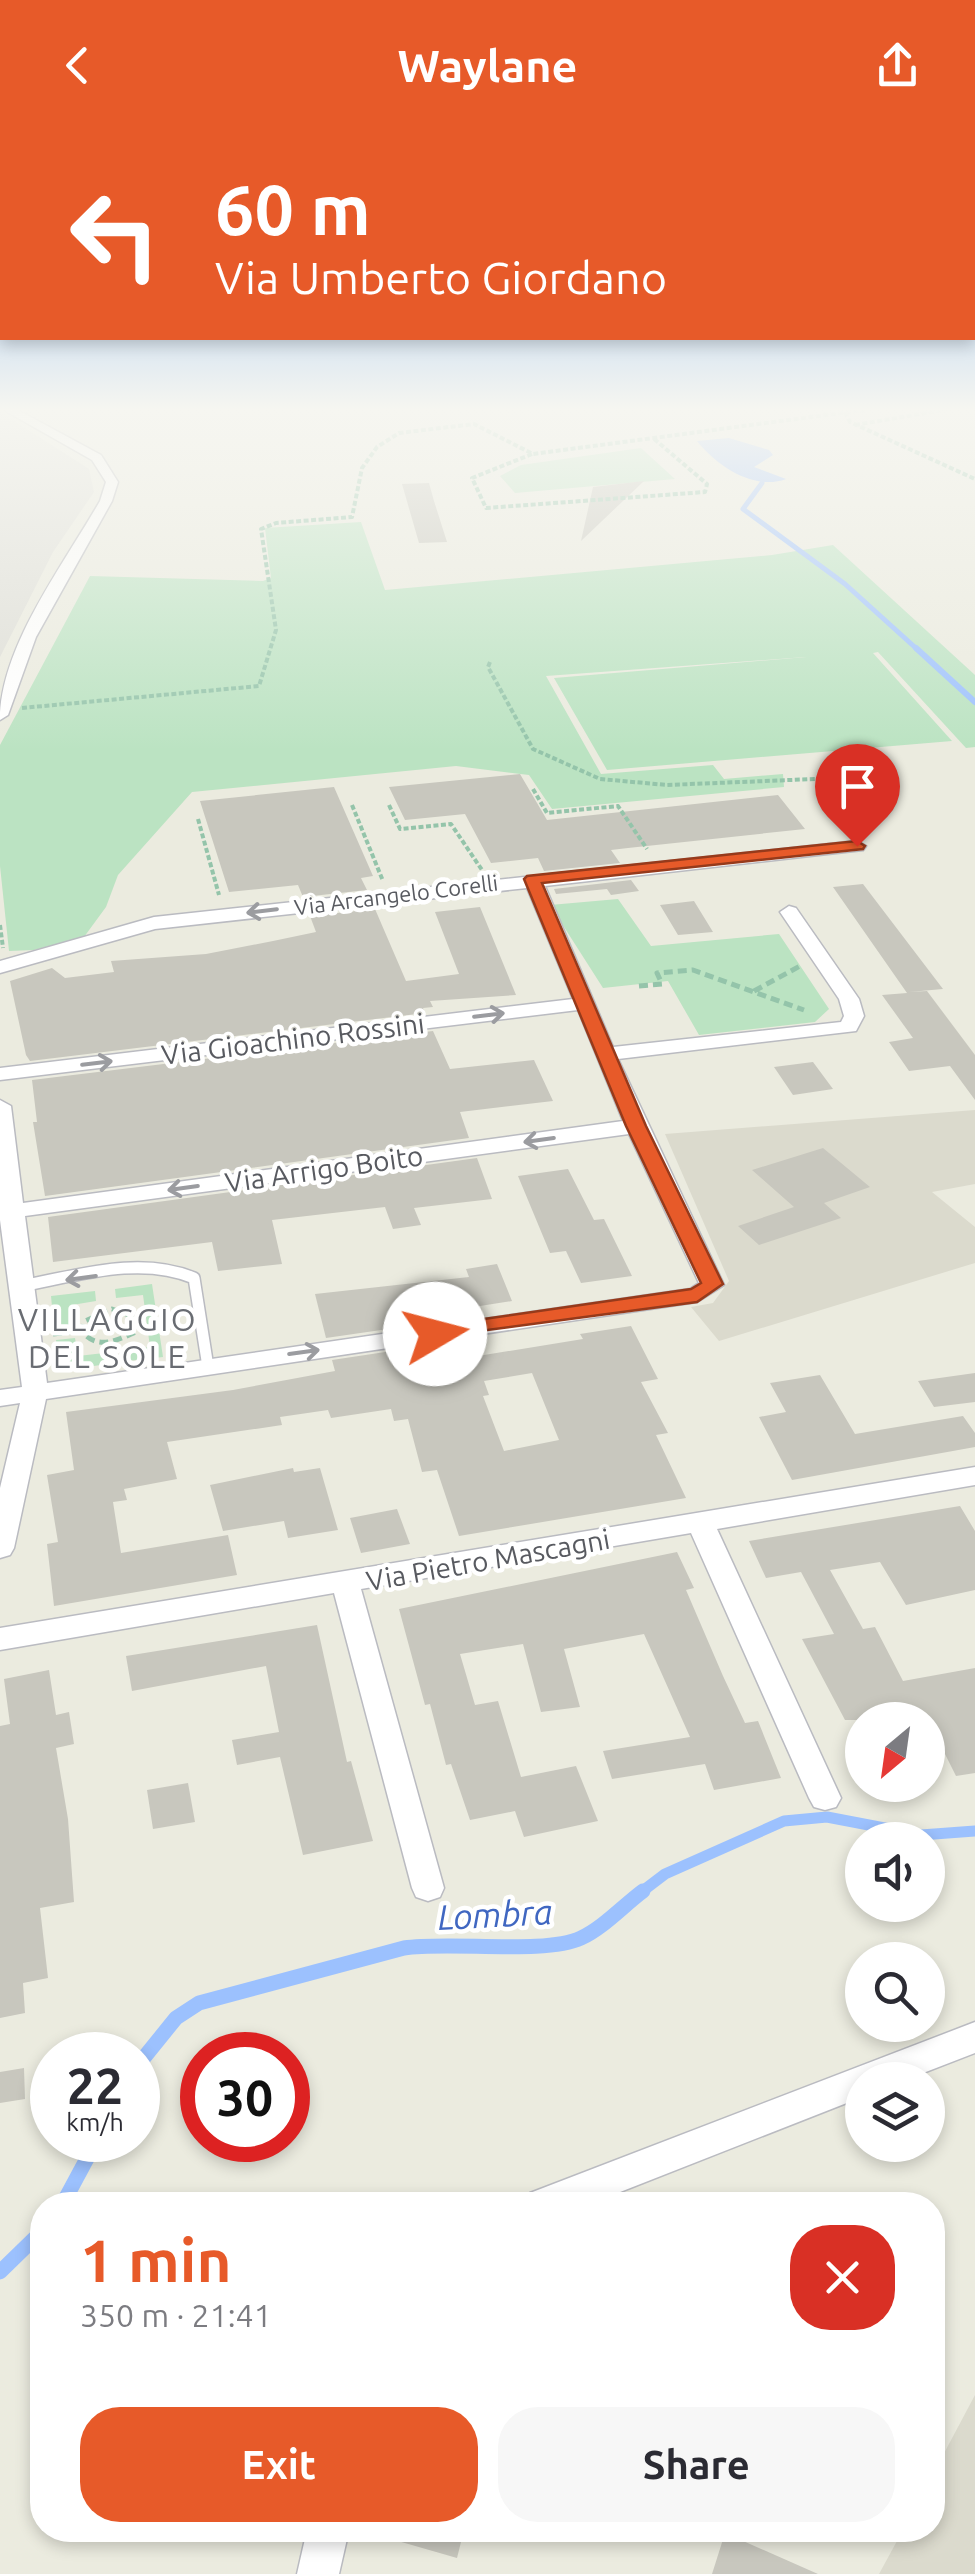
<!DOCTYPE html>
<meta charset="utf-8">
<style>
:root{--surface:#fff;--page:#f7f7f7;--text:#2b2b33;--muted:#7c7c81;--accent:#e75a29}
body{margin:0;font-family:Ubuntu,sans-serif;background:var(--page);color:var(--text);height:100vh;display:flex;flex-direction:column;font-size:38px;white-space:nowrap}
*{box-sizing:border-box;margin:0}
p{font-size:32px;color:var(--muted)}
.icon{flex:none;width:55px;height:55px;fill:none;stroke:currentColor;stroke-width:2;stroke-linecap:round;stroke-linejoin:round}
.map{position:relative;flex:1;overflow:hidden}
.details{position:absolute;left:30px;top:2062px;width:915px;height:350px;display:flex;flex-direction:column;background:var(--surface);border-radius:40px;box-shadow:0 5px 15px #0003}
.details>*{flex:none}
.hud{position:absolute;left:0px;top:0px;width:975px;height:210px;box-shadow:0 5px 15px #0003;background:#e75a29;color:#fff;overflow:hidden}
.needle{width:65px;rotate:209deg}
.controls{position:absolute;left:845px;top:1572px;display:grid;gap:20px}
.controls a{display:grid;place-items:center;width:100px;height:100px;border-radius:50%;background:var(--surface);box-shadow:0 5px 15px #0003;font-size:50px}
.speed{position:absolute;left:30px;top:1902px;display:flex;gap:20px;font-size:50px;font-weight:700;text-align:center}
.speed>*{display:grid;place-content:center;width:130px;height:130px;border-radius:50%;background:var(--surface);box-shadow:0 5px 15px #0003;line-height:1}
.speed small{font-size:25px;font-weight:400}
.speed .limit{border:15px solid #d22;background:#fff;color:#111}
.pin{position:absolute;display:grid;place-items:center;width:85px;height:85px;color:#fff;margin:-102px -42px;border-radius:50% 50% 50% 0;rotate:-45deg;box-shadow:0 0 10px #0007}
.pin .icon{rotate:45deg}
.me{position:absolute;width:110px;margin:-55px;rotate:82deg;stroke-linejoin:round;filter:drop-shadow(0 0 8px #0008)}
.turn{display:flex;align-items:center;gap:35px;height:210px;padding:0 50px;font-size:45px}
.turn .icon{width:130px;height:130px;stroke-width:2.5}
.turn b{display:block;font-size:70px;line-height:85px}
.round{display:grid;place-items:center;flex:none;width:105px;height:105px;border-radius:40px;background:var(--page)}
.headline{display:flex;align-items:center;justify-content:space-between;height:170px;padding:0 50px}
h1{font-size:60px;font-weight:700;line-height:75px;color:var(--accent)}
.cta{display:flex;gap:20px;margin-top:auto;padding:20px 50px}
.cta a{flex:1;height:115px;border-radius:40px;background:var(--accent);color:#fff;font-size:40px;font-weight:700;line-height:115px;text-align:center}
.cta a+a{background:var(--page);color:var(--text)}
header{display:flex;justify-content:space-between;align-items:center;height:130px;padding:0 50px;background:var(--accent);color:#fff;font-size:45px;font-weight:700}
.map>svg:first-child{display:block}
.industrial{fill:#deded7}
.education{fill:#dbdacd}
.green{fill:#bbe3c2}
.water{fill:#9cc1fe}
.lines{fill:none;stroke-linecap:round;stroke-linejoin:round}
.stream-far3{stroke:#9cc1fe;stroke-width:5}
.stream-far2{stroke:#9cc1fe;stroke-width:6}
.stream-far1{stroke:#9cc1fe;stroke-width:11}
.stream{stroke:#9cc1fe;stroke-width:15}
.building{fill:#c8c7be;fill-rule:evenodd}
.lane-casing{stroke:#babbc1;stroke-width:14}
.street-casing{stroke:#babbc1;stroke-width:3}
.path-far1{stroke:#94c4aa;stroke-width:4;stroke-dasharray:5 2.5;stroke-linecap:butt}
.path{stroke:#94c4aa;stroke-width:5;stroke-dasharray:9 5;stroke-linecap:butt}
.lane{stroke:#fff;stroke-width:11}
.street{fill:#fff;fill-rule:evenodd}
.oneway{stroke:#9b9ca0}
.route{fill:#e75a29;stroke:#963a1b;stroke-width:2.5}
.labels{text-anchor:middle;stroke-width:9;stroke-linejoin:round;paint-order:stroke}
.far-street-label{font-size:22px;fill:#585a60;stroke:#fff}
.street-label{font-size:28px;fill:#585a60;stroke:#fff}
.quarter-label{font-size:32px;letter-spacing:2.5px;fill:#696c72;stroke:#fff}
.near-water-label{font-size:35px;font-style:italic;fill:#4067c1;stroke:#fff}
</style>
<header><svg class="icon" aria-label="back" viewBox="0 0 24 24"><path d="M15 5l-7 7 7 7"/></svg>Waylane<svg class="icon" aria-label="share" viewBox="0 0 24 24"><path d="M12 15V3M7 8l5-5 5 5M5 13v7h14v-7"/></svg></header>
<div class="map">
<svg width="975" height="2444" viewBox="0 0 975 2444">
<rect width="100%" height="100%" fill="#ebebdf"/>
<path class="industrial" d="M0 282 89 339 94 362 53 422 0 527Z"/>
<path class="education" d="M975 980V1054L932 1062 975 1097V1133L719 1211 691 1177 713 1173 729 1151 665 1004Z
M975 2265V2444H879L903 2400H932L933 2344Z"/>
<path class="green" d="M641 318 675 349 515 363 500 346 521 335Z
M361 392 385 460 772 425 833 415 975 545V617L966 618 878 522 873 523 952 611 607 640 554 548 806 527 546 546 601 644 713 635 724 649 783 644 784 657 552 679 529 645 456 636 192 662 118 745 106 777 84 807 34 820 9 821 0 736V615L90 446 263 451 271 448 265 398Z
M618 769 651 816 779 804 829 879 815 892 699 905 668 851 603 858 550 775Z
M152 1154 163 1227 127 1231 126 1220 150 1217 143 1165 116 1168 115 1159Z
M95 1161 96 1171 72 1175 74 1196 54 1198 51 1166Z
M75 1208 78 1226 104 1223 107 1234 60 1241 56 1210Z"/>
<path class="water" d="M729 308 769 320 773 325 754 337 786 349C754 361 717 336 697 311Z"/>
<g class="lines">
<path class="stream-far3" d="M762 353 743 379 845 454 918 520"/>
<path class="stream-far2" d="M916 518 975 572"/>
<path class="stream-far1" d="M640 1763 665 1744 784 1691 827 1687 921 1705 975 1701"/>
<path class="stream" d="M138 1935 176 1888 199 1873 404 1818C450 1811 545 1825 581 1808 603 1798 624 1775 643 1761
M62 2075 97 2010
M0 2142 42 2101"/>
</g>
<path class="building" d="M644 351 581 411 593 357Z
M429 353 434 371 447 412 419 413 402 354Z
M520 644 547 690 778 665 805 699 628 718 611 720 620 733 544 741 538 728 491 733 465 684 405 690 389 657Z
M334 657 373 746 361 748 367 760 303 767 298 755 229 762 200 671Z
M631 750 639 761 611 765 607 759 556 764 554 759Z
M863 754 943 859 909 862 927 861 975 925V970L950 936 909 941 889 912 913 908 882 865 907 863 833 757Z
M694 771 713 802 678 805 660 775Z
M480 777 516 865 430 871 433 877 423 878 425 883 30 931 26 925 10 851 52 838 65 848 114 842 111 831 206 824 273 811 316 802 310 786 375 779 406 851 459 844 435 782Z
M433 901 450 939 534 930 553 971 460 982 469 1008 45 1066 33 992H37L32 950Z
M813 932 833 959 793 965 774 937Z
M823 1018 870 1057 824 1073 841 1088 759 1115 738 1096 794 1077 752 1040Z
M477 1028 492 1069 414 1078 421 1095 393 1099 385 1077 272 1090 282 1134 218 1141 212 1112 53 1132 48 1087Z
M568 1039 594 1090 604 1089 632 1146 581 1153 566 1121 550 1123 518 1046Z
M497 1134 512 1171 461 1179 464 1188 326 1208 315 1164 469 1147 466 1139Z
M631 1196 658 1249 641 1252 668 1303 656 1305 686 1368 459 1406 437 1340 422 1342 408 1289 394 1291 391 1279 331 1288 328 1280 280 1287 282 1295 167 1312 177 1349 124 1359 127 1370 113 1372 121 1423 228 1405 237 1445 54 1476 47 1414 58 1412 47 1345 74 1340 66 1282 233 1260 335 1241 332 1230 472 1209 478 1226 583 1209 580 1204ZM532 1243 559 1310 504 1321 483 1266 489 1265 484 1251Z
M975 1243V1272L934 1277 918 1251Z
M820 1245 855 1304 963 1286 975 1303V1317L792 1350 759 1287 786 1282 770 1253Z
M293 1338 294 1342 320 1338 338 1400 288 1408 284 1391 223 1401 210 1355Z
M960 1376 975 1401V1460L906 1475 880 1432 830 1440 863 1499 875 1497 903 1551 975 1538V1643L956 1646 928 1590H845L802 1509 834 1504 801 1442 766 1448 749 1411Z
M397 1379 410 1414 361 1423 350 1388Z
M677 1422 694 1458 686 1460 723 1546 745 1593 758 1591 781 1648 714 1660 705 1634 612 1649 603 1621 690 1607 644 1504 564 1519 580 1577 541 1582 523 1514 460 1524 475 1575 498 1571 521 1647 576 1636 598 1691 524 1707 515 1681 470 1690 451 1634 446 1635 430 1574 425 1575 399 1479Z
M317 1495 347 1632 351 1631 373 1711 303 1725 280 1627 237 1635 232 1610 279 1602 266 1536 132 1561 126 1526Z
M49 1540 56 1585 69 1582 74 1614 56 1618 68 1689 74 1772 40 1778 48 1848 23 1853 25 1883 0 1888V1596L10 1594 4 1549Z
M188 1653 195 1692 153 1699 147 1660Z
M24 1938 25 1969 0 1973V1942Z
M385 2400H464L457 2428 384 2407Z
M725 2403 818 2444H712Z"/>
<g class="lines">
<g class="lane-casing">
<path id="lane" d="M21 1156C76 1146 140 1125 194 1148L208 1237"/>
</g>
<g class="street-casing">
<path id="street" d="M2 279H16L101 325 118 352 112 371 36 507 8 585 0 590C0 517 64 434 100 371L106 352 92 330Z
M857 711 866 716 863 720 545 756 613 917 841 892 844 886 839 869 780 782 789 776 796 778 859 869 864 886 856 901 618 929 724 1155 697 1172 46 1269 14 1418 10 1425 0 1428V1358L20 1273 0 1276V1260L22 1257 0 1090V970L11 976 23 1073 623 991 578 880 0 950V938L573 869 527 758 155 799 0 843V831L154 787ZM629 1004 699 1153 690 1159 47 1253 25 1086Z
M975 1337V1355L717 1399 841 1668 836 1677 825 1680 814 1677 809 1668 691 1403 361 1459 444 1758 440 1767 428 1771 416 1767 412 1758 334 1463 0 1520V1498Z
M975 1892V1923L905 1950H862V1967L587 2075H524L530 2063Z
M307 2400H349L339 2444H297Z"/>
</g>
<path class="path-far1" d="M845 282 850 292 975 349
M855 295 949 279
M532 324 472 348 486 378 705 362 707 354 653 308
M490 532 488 537 533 619 600 649 667 655 815 649
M22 578 259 556 276 500 261 399 276 393 352 387 362 338 377 317 399 303 474 294 533 324 871 279
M533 659 547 683 618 676 647 719
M352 675 383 751
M389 675 400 699 451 694 482 740
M198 689 219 765
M0 795 3 818"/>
<path class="path" d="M639 856 662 854 657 843 693 840 804 880
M754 861 800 836
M112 1179 137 1188 136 1202C117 1210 97 1221 82 1201L85 1191Z
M53 1204 82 1201"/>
<use href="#lane" class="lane"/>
<use href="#street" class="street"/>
</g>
<defs><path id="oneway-shaft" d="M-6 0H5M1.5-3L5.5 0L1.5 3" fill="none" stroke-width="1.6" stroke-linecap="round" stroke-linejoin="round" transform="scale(2.5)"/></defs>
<g class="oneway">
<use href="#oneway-shaft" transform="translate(262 781) rotate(173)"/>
<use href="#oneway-shaft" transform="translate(489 885) rotate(-7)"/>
<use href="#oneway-shaft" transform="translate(97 933) rotate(-7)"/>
<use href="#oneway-shaft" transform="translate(539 1010) rotate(172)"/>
<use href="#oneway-shaft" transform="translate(183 1058) rotate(172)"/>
<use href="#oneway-shaft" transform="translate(81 1148) rotate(172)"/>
<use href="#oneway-shaft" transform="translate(304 1222) rotate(-8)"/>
</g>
<linearGradient id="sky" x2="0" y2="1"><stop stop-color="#89b9f1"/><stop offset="0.45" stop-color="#f6f6f1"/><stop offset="1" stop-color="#f6f6f1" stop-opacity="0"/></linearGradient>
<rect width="975" height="621" fill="url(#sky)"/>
<path class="route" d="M857 711 865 716 863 719 542 753 646 996 723 1154 697 1172 427 1208 424 1204 435 1196 691 1159 701 1153 626 996 524 749 527 746Z"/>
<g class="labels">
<g class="far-street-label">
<text transform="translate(396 765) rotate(-7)" y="8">Via Arcangelo Corelli</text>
</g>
<g class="street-label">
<text transform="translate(293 909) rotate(-7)" y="10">Via Gioachino Rossini</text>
<text transform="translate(324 1039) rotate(-8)" y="10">Via Arrigo Boito</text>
<text transform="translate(488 1430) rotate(-10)" y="10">Via Pietro Mascagni</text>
</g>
<g class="quarter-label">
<text x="108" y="1201">VILLAGGIO<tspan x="108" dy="37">DEL SOLE</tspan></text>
</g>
<g class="near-water-label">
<text transform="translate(495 1785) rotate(-3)" y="12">Lombra</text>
</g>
</g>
</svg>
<div class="controls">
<a><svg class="needle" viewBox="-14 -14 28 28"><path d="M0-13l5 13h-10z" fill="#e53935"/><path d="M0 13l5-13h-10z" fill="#7c7c81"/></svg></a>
<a><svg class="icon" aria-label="sound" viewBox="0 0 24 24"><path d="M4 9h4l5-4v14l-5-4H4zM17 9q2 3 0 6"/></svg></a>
<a><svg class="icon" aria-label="search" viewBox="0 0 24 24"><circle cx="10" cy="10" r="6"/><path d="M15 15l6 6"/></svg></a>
<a><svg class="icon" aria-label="layers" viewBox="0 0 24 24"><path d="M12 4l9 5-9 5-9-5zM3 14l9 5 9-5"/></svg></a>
</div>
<div class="speed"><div>22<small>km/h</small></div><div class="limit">30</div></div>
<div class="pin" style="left:857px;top:716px;background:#d93025"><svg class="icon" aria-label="arrive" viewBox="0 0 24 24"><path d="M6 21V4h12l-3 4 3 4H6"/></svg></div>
<svg class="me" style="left:435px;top:1204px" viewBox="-20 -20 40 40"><circle r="19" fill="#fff"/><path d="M0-13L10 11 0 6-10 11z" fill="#e75a29"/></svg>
<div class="hud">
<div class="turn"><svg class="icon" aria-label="left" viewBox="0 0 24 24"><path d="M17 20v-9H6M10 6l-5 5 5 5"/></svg><div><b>60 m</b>Via Umberto Giordano</div></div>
</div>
<section class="details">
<div class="headline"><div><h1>1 min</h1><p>350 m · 21:41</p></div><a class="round" style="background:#d93025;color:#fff"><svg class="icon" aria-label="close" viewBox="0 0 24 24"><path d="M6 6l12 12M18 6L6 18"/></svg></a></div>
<div class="cta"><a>Exit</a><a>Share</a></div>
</section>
</div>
